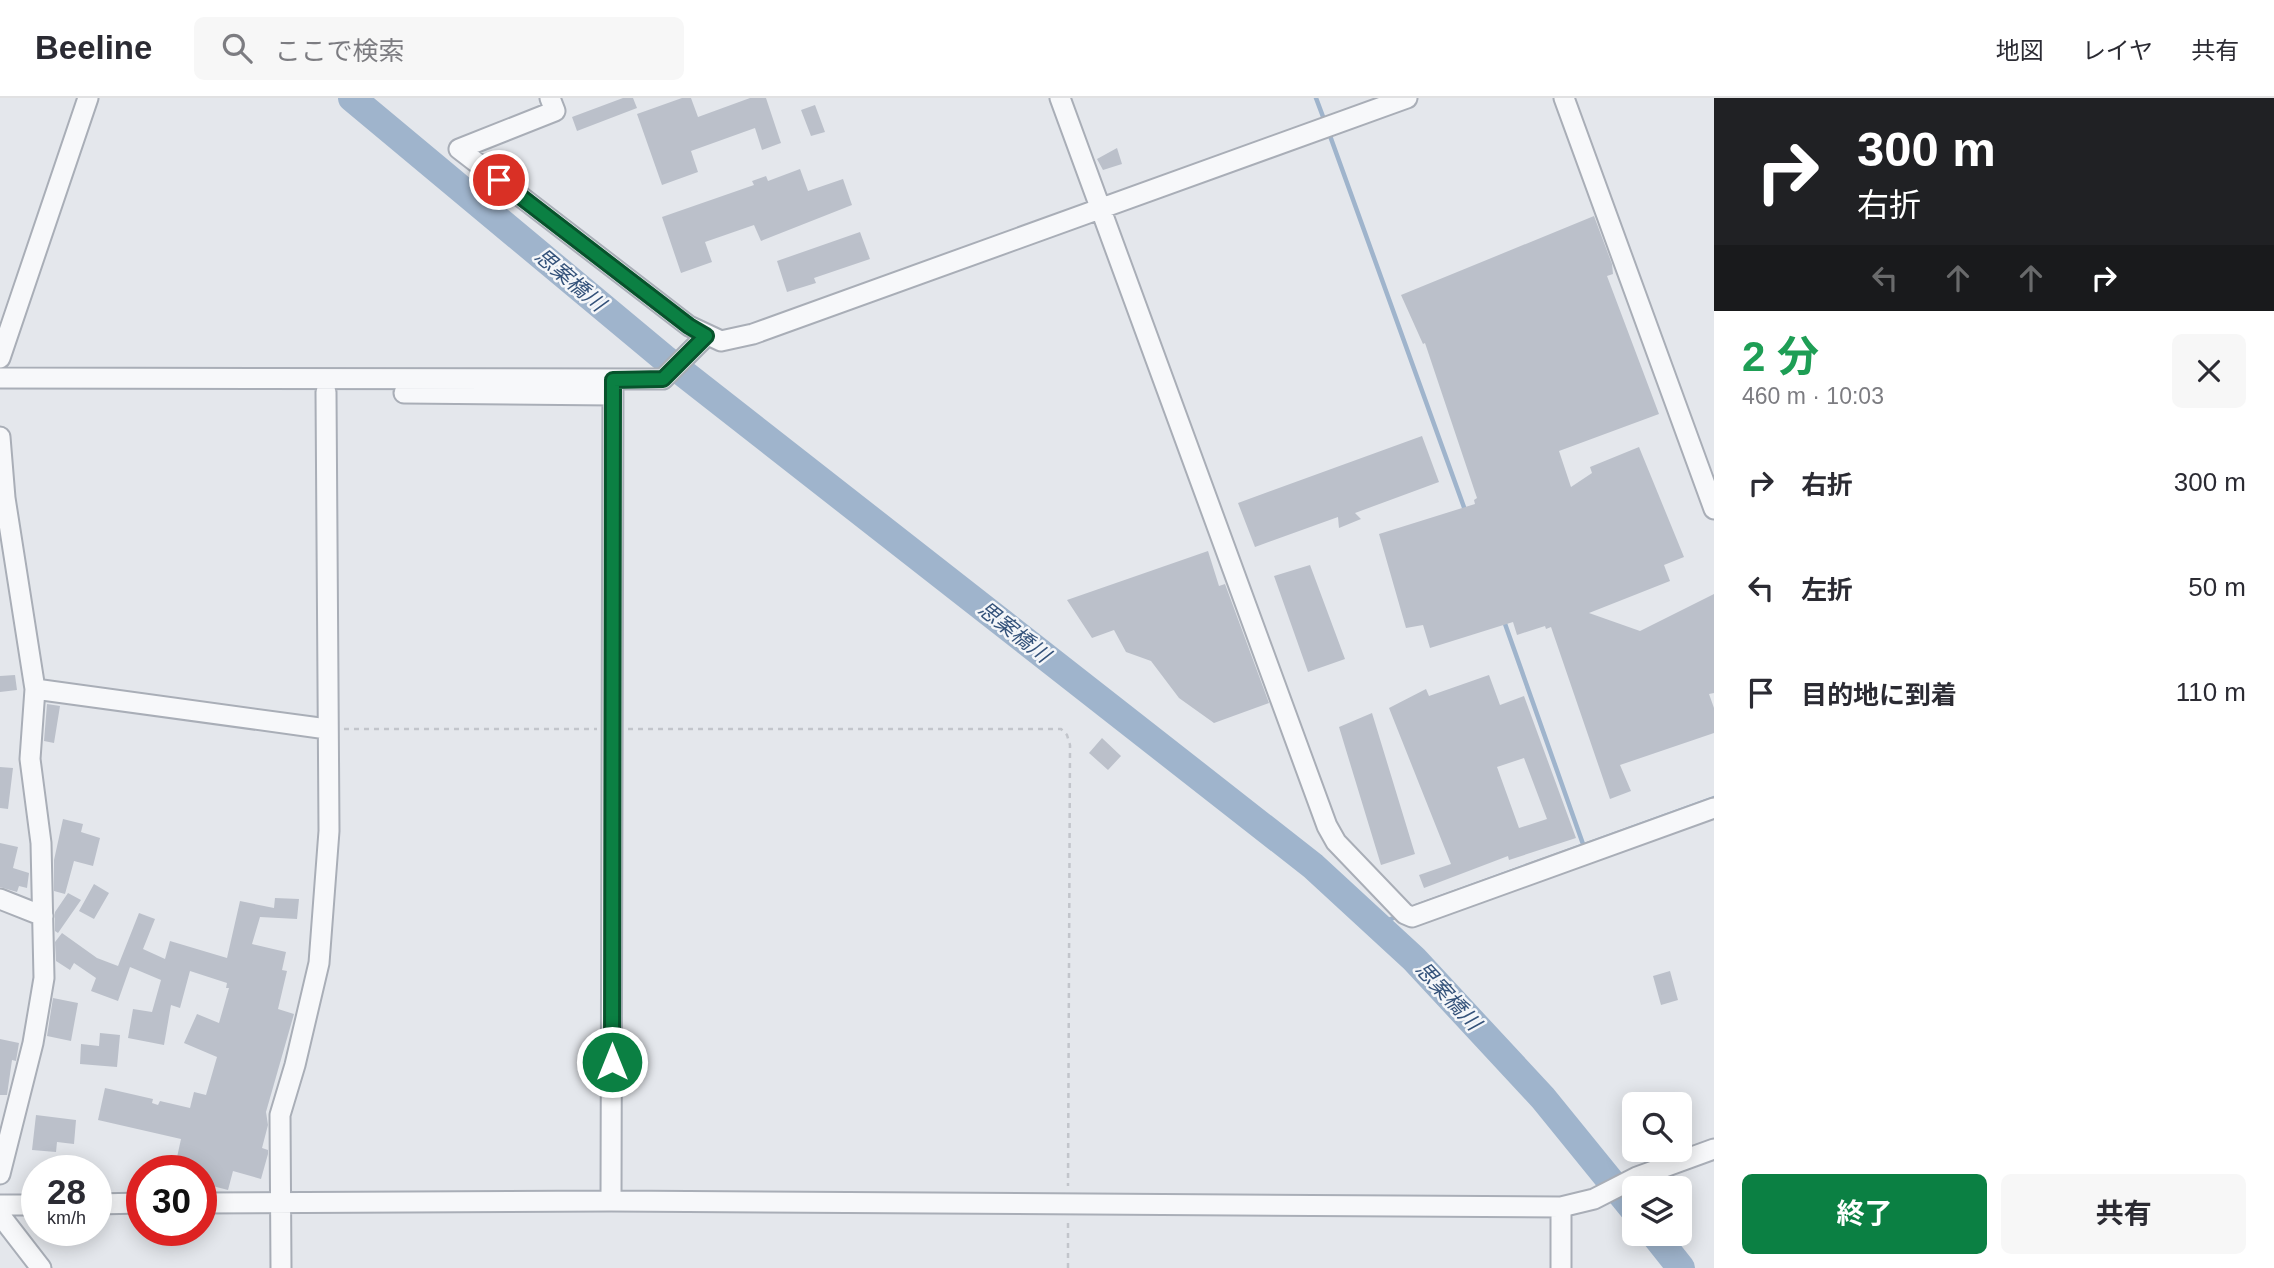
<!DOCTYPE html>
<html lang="ja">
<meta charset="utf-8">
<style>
:root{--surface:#fff;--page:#f7f7f7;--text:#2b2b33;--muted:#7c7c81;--line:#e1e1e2;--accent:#0b8043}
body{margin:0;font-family:Helvetica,"Noto Sans JP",sans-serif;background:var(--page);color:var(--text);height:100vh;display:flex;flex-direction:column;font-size:26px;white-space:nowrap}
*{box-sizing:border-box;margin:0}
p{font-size:23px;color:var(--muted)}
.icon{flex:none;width:38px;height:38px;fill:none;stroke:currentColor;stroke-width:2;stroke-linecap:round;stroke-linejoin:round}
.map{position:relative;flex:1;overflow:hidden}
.sheet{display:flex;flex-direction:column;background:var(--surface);width:560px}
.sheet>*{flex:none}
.top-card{background:#202124;color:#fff;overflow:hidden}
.tools{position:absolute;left:1622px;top:994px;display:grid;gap:14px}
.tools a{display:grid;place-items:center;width:70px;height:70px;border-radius:10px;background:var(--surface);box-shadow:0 4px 18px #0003;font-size:35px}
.speed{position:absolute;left:21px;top:1057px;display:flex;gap:14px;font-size:35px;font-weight:700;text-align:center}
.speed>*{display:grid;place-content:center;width:91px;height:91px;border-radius:50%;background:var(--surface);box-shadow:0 4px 18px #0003;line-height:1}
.speed small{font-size:18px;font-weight:400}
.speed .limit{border:10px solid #d22;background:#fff;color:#111}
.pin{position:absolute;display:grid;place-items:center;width:60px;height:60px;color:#fff;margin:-30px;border:4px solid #fff;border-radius:50%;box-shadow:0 2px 7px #0007}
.me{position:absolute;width:77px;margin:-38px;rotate:0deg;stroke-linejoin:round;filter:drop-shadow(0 0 5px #0008)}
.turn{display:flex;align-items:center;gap:24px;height:147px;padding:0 28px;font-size:32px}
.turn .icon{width:91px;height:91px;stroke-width:2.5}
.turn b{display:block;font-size:49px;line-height:60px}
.lanes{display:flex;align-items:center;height:66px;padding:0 28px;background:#0003;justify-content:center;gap:35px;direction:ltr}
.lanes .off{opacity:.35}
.round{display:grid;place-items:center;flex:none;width:74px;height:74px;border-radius:10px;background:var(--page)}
.head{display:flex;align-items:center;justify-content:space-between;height:119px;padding:0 28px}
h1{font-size:42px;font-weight:700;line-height:52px;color:#1e9e55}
.action{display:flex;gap:14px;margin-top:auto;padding:14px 28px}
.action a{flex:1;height:80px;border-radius:10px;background:var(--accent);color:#fff;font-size:28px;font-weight:700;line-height:80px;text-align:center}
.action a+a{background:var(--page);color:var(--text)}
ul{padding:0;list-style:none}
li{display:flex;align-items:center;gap:21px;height:105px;padding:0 28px}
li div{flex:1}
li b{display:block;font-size:26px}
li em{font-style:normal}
header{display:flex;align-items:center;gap:42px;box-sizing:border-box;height:98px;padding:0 35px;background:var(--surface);border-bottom:2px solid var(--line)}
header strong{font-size:33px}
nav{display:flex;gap:38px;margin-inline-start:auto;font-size:24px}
.search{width:490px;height:63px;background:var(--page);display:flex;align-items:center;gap:18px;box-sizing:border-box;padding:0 24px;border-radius:10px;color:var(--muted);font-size:26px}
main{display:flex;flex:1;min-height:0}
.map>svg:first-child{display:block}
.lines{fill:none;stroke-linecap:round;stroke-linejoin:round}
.stream{stroke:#9fb4cc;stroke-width:4.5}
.river{stroke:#9fb4cc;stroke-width:28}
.building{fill:#bbc0ca;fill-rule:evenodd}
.minor-casing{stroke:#a9aeb7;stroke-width:23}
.path{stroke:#c2c5cb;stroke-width:2.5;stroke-dasharray:5 5;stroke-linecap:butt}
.minor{stroke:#f7f8fa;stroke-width:19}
.route-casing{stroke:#07532c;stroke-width:18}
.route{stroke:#0b8043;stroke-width:12}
.labels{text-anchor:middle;stroke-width:5;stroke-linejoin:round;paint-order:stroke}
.water-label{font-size:21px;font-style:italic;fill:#34527a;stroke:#f4f6f9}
</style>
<header>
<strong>Beeline</strong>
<div class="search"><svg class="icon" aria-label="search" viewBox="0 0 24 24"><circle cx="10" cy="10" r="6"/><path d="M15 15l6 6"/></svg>ここで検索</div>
<nav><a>地図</a><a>レイヤ</a><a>共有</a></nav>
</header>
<main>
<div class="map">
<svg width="1714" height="1170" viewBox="0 0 1714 1170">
<rect width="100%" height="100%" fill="#e4e7ec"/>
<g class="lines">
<path class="stream" d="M1316 0 1325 24
M1329 35 1465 412
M1504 523 1583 746
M1416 808 1714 700
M1377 826 1399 818"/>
<path class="river" d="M352 0 664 260 1313 768 1414 861 1543 1000 1634 1112
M1654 1136 1681 1170"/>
</g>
<path class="building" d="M623 0H633L637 10 577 33 572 19Z
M682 0H691L698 19 750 0H766L781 45 762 52 755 30 691 53 698 74 662 87 637 16Z
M815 7 825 34 811 38 801 12Z
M1117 50 1122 66 1103 72 1097 61Z
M800 71 808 93 843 81 852 107 761 143 754 127 705 144 712 164 681 175 662 119 754 87 752 83 766 78 768 83Z
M1594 118 1612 166 1613 176 1607 178 1659 316 1559 353 1571 389 1592 375 1590 369 1639 349 1684 459 1664 467 1670 483 1589 515 1640 533 1714 496V595L1709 596 1714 610V635L1620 667 1631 693 1610 701 1551 529 1546 531 1545 528 1517 537 1513 524 1430 550 1423 527 1406 530 1379 436 1475 406 1474 402 1477 400 1425 245 1423 246 1401 197Z
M860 134 870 161 814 180 816 185 787 194 777 163Z
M1422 338 1439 384 1355 415 1361 421 1339 430 1338 419 1255 449 1238 405Z
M1208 453 1219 488 1225 486 1269 605 1214 625 1179 600 1151 563 1126 554 1114 532 1092 540 1067 502Z
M1310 467 1345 561 1308 574 1274 478Z
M15 577 17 592 0 594V578Z
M1489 577 1500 607 1524 598 1576 740 1509 762 1508 758 1424 790 1419 777 1451 766 1389 610 1426 591 1429 598ZM1524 660 1547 721 1519 730 1497 669Z
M47 606 60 608 54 645 44 643Z
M1372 615 1415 756 1381 767 1339 629Z
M1102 640 1121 658 1108 672 1089 655Z
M0 669 13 670 8 711 0 710Z
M63 721 83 726 81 734 100 740 93 768 74 763 65 796 54 793V762Z
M0 745 18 749 13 770 29 775 27 790 19 788 17 794 0 789Z
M94 786 109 795 94 821 79 813Z
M68 795 81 802 58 835 55 833V814Z
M275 800 299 801 297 821 260 819 252 846 286 854 282 872 287 873 278 911 294 916 266 1014 268 1027 262 1050 268 1052V1056L261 1081 233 1073 228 1092 201 1085V1073H174L181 1041 98 1022 105 990 153 1001 152 1005 158 1007 160 1003 190 1010 194 994 206 997 217 959 184 945 197 916 219 925 229 890H226L227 885 190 873 180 910 171 907 164 947 128 940 133 911 152 914 161 882 130 869 118 903 91 893 96 880 74 865 70 872 56 863 55 844 62 835 97 860 118 868 139 815 155 821 143 851 165 861 170 843 227 860 240 803 274 810Z
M1670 873 1678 902 1661 907 1653 878Z
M53 900 78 905 71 943 47 938Z
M100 935 120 937 117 969 80 966 81 946 99 948Z
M0 941 19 945 16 963 12 962 7 997H0Z
M36 1017 76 1022 74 1046 57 1044 56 1054 32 1052Z"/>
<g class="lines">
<g class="minor-casing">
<path id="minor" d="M550 0 555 13 459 51 689 228 721 243 753 236 1407 0
M1060 0 1327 728 1336 744 1405 816 1412 819 1714 710
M1564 0 1714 411
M0 260 88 0
M0 280 663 281 706 238
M404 295 613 297
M0 339 5 400 35 591 30 661 41 745 44 880 33 945 0 1076
M35 591 327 631
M0 801 43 818
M611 1103 613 282
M201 1105 611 1103 1561 1109 1594 1101 1637 1079 1714 1051
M96 1106 142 1105
M0 1107H37
M0 1117 41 1170
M281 1170 280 1017 295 967 319 865 329 733 326 294
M1561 1170V1109"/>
</g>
<path class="path" d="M344 631H597
M628 631H1061L1067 637 1070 647 1068 1088
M1068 1170V1123"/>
<use href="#minor" class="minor"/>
</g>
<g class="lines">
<g class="route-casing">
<path id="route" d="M499 82 689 228 706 238 663 281 613 282 612 964"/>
</g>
<use href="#route" class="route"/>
</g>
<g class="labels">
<g class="water-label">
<text transform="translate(570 182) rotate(40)" y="7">思案橋川</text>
<text transform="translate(1014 534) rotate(38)" y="7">思案橋川</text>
<text transform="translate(1448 898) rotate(47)" y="7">思案橋川</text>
</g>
</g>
</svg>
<div class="tools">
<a><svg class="icon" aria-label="search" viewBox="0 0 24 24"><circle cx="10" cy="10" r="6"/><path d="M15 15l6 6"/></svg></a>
<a><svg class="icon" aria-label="layers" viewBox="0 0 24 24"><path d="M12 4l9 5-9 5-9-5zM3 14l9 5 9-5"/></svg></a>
</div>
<div class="speed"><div>28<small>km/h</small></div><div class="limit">30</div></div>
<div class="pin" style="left:499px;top:82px;background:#d93025"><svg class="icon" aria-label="arrive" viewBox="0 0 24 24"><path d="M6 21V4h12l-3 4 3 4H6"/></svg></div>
<svg class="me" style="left:612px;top:964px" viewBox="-20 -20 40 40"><circle r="17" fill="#0b8043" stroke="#fff" stroke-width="3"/><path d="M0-11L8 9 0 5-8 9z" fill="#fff"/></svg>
</div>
<section class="sheet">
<div class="top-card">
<div class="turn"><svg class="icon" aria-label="right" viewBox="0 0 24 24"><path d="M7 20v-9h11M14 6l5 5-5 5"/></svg><div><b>300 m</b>右折</div></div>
<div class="lanes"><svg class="icon off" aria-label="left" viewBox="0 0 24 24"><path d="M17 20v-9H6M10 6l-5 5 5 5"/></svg><svg class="icon off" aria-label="ahead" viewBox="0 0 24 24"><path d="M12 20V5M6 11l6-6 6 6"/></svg><svg class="icon off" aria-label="ahead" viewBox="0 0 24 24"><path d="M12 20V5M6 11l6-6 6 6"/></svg><svg class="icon" aria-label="right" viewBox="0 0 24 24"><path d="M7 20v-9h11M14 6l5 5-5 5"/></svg></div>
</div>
<div class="head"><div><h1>2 分</h1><p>460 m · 10:03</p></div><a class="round"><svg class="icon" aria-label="close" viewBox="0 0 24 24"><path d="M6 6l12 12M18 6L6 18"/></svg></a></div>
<ul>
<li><svg class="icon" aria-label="right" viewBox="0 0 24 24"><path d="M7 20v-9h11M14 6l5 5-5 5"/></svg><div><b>右折</b></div><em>300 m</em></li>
<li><svg class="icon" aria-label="left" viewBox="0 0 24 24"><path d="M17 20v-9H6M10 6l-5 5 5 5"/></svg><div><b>左折</b></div><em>50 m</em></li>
<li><svg class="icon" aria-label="arrive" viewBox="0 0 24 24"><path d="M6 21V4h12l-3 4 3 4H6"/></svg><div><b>目的地に到着</b></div><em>110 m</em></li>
</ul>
<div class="action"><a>終了</a><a>共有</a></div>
</section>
</main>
